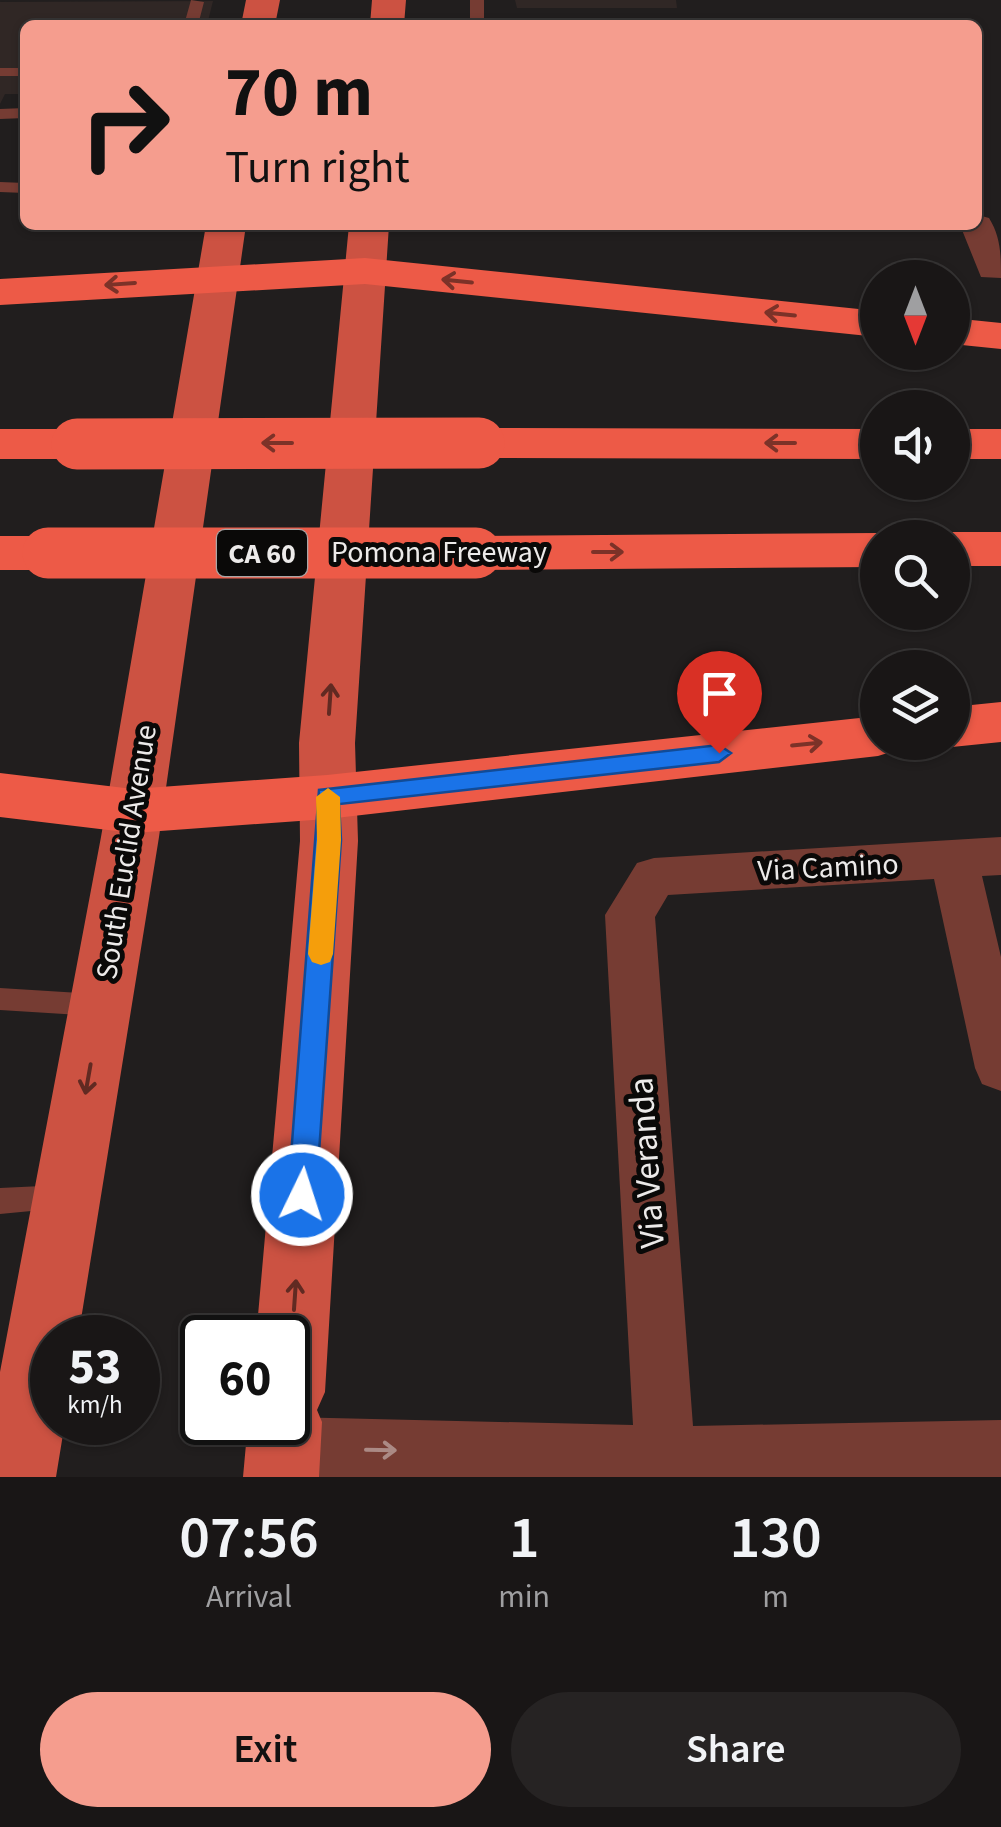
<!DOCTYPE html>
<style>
:root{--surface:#191616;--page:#262323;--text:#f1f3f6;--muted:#9f9fa1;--line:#373535;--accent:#f59d8e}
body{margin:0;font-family:"Source Sans 3",sans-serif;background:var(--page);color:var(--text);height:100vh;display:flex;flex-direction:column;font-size:38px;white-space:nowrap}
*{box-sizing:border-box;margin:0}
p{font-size:32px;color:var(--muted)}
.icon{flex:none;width:55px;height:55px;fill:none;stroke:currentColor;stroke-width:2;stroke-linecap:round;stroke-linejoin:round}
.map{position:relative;height:1477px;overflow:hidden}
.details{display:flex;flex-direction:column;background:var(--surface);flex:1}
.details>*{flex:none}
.banner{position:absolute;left:20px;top:20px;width:962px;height:210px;border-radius:15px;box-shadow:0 2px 8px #0004,0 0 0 2px var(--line);background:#f59d8e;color:#111;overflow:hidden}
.needle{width:65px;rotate:180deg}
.controls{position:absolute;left:860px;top:260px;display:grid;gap:20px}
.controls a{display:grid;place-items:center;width:110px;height:110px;border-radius:50%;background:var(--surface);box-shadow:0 2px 8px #0004,0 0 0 2px var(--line);font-size:50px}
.speed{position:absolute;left:30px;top:1315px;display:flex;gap:20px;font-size:50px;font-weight:700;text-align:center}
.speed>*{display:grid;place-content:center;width:130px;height:130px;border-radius:50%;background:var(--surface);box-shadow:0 2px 8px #0004,0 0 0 2px var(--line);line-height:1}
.speed small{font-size:25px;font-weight:400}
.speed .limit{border:5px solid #111;border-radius:15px;background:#fff;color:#111}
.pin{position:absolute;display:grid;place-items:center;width:85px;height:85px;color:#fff;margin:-102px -42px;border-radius:50% 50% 50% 0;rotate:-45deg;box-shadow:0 0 10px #0007}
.pin .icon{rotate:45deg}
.me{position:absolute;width:110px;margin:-55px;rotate:4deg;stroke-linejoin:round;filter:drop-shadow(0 0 8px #0008)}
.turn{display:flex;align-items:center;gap:35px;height:210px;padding:0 40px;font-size:45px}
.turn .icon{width:130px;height:130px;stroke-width:2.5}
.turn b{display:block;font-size:70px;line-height:85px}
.eta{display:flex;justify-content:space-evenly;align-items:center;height:170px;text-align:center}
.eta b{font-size:60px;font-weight:600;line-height:70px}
.button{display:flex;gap:20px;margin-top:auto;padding:20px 40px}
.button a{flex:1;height:115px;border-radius:60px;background:var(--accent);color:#111;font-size:40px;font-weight:600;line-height:115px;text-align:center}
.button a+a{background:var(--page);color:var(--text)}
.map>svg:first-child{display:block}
.built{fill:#302725}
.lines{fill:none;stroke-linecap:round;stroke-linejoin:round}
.service{fill:#763c33;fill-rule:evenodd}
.minor{fill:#763c33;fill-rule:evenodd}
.primary{fill:#cc5242;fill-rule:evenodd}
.motorway{fill:#ed5a47;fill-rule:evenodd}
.motorway-bridge{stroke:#ed5a47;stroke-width:51}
.oneway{stroke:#7c3228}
.oneway2{stroke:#612a22}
.oneway3{stroke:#ab8a85}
.route{fill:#1a73e8;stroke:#114b97;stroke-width:2.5}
.slow{fill:#f59e0b}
.labels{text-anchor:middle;stroke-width:10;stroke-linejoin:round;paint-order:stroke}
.shield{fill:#0a0908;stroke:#a8a6a6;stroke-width:2.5}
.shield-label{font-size:28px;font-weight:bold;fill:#eceae9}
.street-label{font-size:30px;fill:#eceae9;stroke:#0a0908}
.near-street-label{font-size:35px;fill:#eceae9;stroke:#0a0908}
</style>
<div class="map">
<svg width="1001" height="1477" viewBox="0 0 1001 1477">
<rect width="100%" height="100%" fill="#211e1e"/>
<path class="built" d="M515 0H676L677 8H517Z
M213 1 207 25H25V94H5L0 104V2Z"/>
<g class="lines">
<path class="service" d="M191 0 204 2 198 25H184Z
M470 0H484V25H470Z
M0 68H25V76H0Z
M25 108V118L0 119V109Z
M0 182 25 183V193L0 192Z
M0 988 96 994 105 997 109 1005 105 1013 96 1016 0 1010Z
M63 1185 73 1189 77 1198 73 1207 0 1214V1188Z"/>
<path class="minor" d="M978 215 989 218C1001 237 1001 256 1001 278L981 277 960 225H978Z
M1001 837V875L982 876 1001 957V1091L982 1084 975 1068 934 879 668 895 655 917 693 1426 1001 1420V1477H279L261 1470 252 1448 261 1426 288 1422V1417L633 1425 605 915 637 863 654 858Z"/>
<path class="primary" d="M246 0H280L275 25H241Z
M372 0H406L404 25H370Z
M206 225H246L159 837 78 1338H52V1422H65L56 1477H0V1372L101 837Z
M349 225H389L355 743 358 841 325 1392 317 1410 322 1422 319 1477H243L248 1422H288V1338H256L300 841 299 743Z"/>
<path class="motorway" d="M365 258 878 311V337L365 284 0 305V279Z
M952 318 1001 323V349L952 344Z
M479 428 878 429V459L479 458 462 453 456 443 462 433Z
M0 429H77L94 434 100 444 94 454 77 459H0Z
M952 429H1001V459H952Z
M952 532H1001V566H952V538H934Z
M878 533 893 538H878V567L476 570 458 565 451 553 458 541 476 536Z
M0 536H48L66 541 73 553 66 565 48 570H0Z
M1001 702V742L952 747 937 742H952V707Z
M878 716V742H902L897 750 878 756 327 819 133 833 0 817V773L133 789 327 775Z"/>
<path class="motorway-bridge" d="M77 444 479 443
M48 553H476"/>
</g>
<defs><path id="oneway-shaft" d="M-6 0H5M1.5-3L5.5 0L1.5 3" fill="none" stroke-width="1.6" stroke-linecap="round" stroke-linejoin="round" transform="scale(2.5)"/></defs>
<g class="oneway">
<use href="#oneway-shaft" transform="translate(457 281) rotate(-174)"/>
<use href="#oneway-shaft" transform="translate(120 284) rotate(176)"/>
<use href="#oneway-shaft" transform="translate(780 314) rotate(-174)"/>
<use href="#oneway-shaft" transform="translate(277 443) rotate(180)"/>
<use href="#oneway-shaft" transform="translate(780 443) rotate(-180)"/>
<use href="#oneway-shaft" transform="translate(608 552)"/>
<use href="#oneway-shaft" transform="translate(807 744) rotate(-6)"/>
</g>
<g class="oneway2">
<use href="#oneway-shaft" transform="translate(330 699) rotate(-86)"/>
<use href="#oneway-shaft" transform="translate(88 1079) rotate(100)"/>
<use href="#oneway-shaft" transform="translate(295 1295) rotate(-86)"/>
</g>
<use class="oneway3" href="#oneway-shaft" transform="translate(381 1450) rotate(1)"/>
<path class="route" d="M719 745 731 753 719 762 339 804 341 840 316 1195 312 1204 302 1208 292 1204 288 1195 319 790Z"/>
<path class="slow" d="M328 788 340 797 341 840 333 954 330 962 321 965 312 962 308 954 317 840 316 797Z"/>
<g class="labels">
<rect class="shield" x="217" y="530" width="90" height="46" rx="8"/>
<g class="shield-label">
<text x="262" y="563">CA 60</text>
</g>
<g class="street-label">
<text x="439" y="562">Pomona Freeway</text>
<text transform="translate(126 852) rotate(-81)" y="10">South Euclid Avenue</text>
<text transform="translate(828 867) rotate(-3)" y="10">Via Camino</text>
</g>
<g class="near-street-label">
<text transform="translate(646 1163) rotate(-94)" y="12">Via Veranda</text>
</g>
</g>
</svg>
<div class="controls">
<a><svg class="needle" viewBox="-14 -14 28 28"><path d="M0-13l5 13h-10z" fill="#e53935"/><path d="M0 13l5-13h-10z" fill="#9f9fa1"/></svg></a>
<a><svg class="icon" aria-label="sound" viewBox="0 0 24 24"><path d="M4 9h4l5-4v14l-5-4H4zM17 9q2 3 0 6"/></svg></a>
<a><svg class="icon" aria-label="search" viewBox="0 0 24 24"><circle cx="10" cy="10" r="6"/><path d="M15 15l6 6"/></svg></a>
<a><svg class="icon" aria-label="layers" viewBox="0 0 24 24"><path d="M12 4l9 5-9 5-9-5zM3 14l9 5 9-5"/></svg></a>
</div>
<div class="speed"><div>53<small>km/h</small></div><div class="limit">60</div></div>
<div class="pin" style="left:719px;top:753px;background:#d93025"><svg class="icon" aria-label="arrive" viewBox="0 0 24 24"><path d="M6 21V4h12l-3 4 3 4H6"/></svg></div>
<svg class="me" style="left:302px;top:1195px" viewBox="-20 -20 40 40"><circle r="17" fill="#1a73e8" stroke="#fff" stroke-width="3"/><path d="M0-11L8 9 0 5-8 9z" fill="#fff"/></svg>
<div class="banner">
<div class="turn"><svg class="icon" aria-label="right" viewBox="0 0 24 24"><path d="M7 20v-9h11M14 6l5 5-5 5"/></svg><div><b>70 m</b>Turn right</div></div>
</div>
</div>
<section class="details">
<div class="eta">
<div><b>07:56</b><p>Arrival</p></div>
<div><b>1</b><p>min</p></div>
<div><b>130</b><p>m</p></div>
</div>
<div class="button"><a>Exit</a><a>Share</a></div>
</section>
